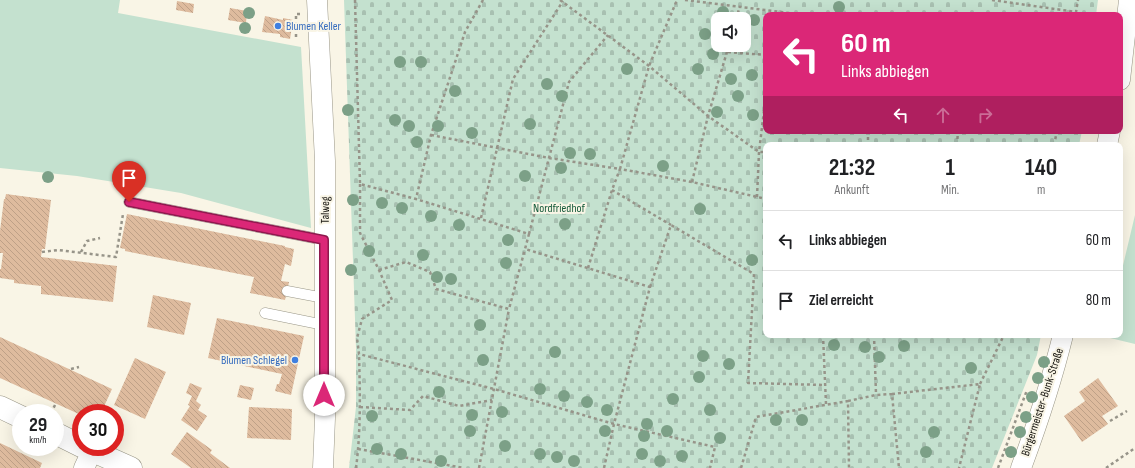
<!DOCTYPE html>
<html lang="de">
<meta charset="utf-8">
<style>
:root{--surface:#fff;--page:#f2f2f2;--text:#202124;--muted:#757577;--line:#e0e0e0}
body{margin:0;font-family:"Sofia Sans Condensed",sans-serif;background:var(--page);color:var(--text);height:100vh;display:flex;flex-direction:column;font-size:15px;white-space:nowrap}
*{box-sizing:border-box;margin:0}
p{font-size:13px;color:var(--muted)}
.icon{flex:none;width:22px;height:22px;fill:none;stroke:currentColor;stroke-width:2;stroke-linecap:round;stroke-linejoin:round}
.map{position:relative;flex:1;overflow:hidden}
.side{position:absolute;left:763px;top:142px;width:360px;height:196px;display:flex;flex-direction:column;background:var(--surface);border-radius:8px;box-shadow:0 4px 16px #0002}
.side>*{flex:none}
.hud{position:absolute;left:763px;top:12px;width:360px;height:122px;border-radius:8px;box-shadow:0 4px 16px #0002;background:#db2777;color:#fff;overflow:hidden}
.controls{position:absolute;left:711px;top:12px;display:grid;gap:8px}
.controls a{display:grid;place-items:center;width:40px;height:40px;border-radius:8px;background:var(--surface);box-shadow:0 4px 16px #0002;font-size:20px}
.speed{position:absolute;left:12px;top:404px;display:flex;gap:8px;font-size:20px;font-weight:700;text-align:center}
.speed>*{display:grid;place-content:center;width:52px;height:52px;border-radius:50%;background:var(--surface);box-shadow:0 4px 16px #0002;line-height:1}
.speed small{font-size:10px;font-weight:400}
.speed .limit{border:6px solid #d22;background:#fff;color:#111}
.pin{position:absolute;display:grid;place-items:center;width:34px;height:34px;color:#fff;margin:-41px -17px;border-radius:50% 50% 50% 0;rotate:-45deg;box-shadow:0 0 4px #0007}
.pin .icon{rotate:45deg}
.me{position:absolute;width:44px;margin:-22px;rotate:0deg;stroke-linejoin:round;filter:drop-shadow(0 0 3px #0008)}
.turn{display:flex;align-items:center;gap:14px;height:84px;padding:0 12px;font-size:18px}
.turn .icon{width:52px;height:52px;stroke-width:2.5}
.turn b{display:block;font-size:28px;line-height:34px}
.lanes{display:flex;align-items:center;height:38px;padding:0 12px;background:#0003;justify-content:center;gap:20px;direction:ltr}
.lanes .off{opacity:.35}
.eta{display:flex;justify-content:space-evenly;align-items:center;height:68px;text-align:center}
.eta b{font-size:24px;font-weight:700;line-height:28px}
ul{padding:0;list-style:none}
li{display:flex;align-items:center;gap:12px;height:60px;padding:0 12px;border-top:1px solid var(--line)}
li div{flex:1}
li b{display:block;font-size:15px}
li em{font-style:normal}
.map>svg:first-child{display:block}
.green{fill:#c4e1cf}
.cemetery{fill:url(#cemetery-stones);fill-rule:evenodd}
.building{fill:url(#building-back-hatch)}
.lines{fill:none;stroke-linecap:round;stroke-linejoin:round}
.service-casing{stroke:#999687;stroke-width:11}
.minor-casing{stroke:#999687;stroke-width:21}
.secondary-casing{stroke:#999687;stroke-width:23}
.path{stroke:#979489;stroke-width:2.5;stroke-dasharray:3 3;stroke-linecap:butt}
.service{stroke:#fff;stroke-width:10}
.minor{stroke:#fff;stroke-width:20}
.secondary{stroke:#fff;stroke-width:22}
.tree{fill:#7ca087}
.route-casing{stroke:#8e194d;stroke-width:10}
.route{stroke:#db2777;stroke-width:7}
.shop-dot{fill:#3f7fe0;stroke:#f9f5e6;stroke-width:1.5}
.labels{text-anchor:middle;stroke-width:4;stroke-linejoin:round;paint-order:stroke}
.shop-label{font-size:12px;fill:#366cbe;stroke:#f9f5e6;text-anchor:start}
.park-label{font-size:12px;fill:#155a39;stroke:#f9f5e6}
.street-label{font-size:12px;fill:#14120d;stroke:#f9f5e6}
</style>
<div class="map">
<svg width="1135" height="468" viewBox="0 0 1135 468">
<defs>
<pattern id="cemetery-stones" width="16" height="16" patternUnits="userSpaceOnUse"><rect width="16" height="16" fill="#c4e1cf"/><path d="M2 7V4a2 2 0 0 1 4 0v3zM10 15v-3a2 2 0 0 1 4 0v3z" fill="#a8c0b1"/></pattern>
<pattern id="building-back-hatch" width="6" height="6" patternUnits="userSpaceOnUse"><rect width="6" height="6" fill="#debb9e"/><path d="M-1 5l2 2M0 0l6 6M5-1l2 2" fill="none" stroke="#bea087"/></pattern>
</defs>
<rect width="100%" height="100%" fill="#f9f5e6"/>
<path class="green" d="M0 0H120L118 13 301 47 311 228 181 193 77 176 0 168Z
M1135 215V344L1106 337V335H1120V278Z"/>
<path class="cemetery" d="M344 0H1098L1096 15H766V131H1082L1079 145H766V335H1041L1037 355 992 468H349L356 407V348ZM718 19H744V45H718Z"/>
<path class="building" d="M177 1 194 4 193 13 176 10Z
M230 8 247 11 246 23 228 20Z
M265 16 283 20V18L293 20 290 39 280 37V34L262 32Z
M6 194 51 200 45 249H42L41 257 117 266 113 302 41 294V286L14 283V280L0 278V269H1L3 253H0V231L4 199H5Z
M127 214 285 246V247L294 249 291 266 285 264 281 281 289 282 285 300 250 293 254 277 125 251V249L120 248Z
M153 295 191 303 184 335 147 327Z
M217 318 304 336 291 395 275 391 277 384H279L282 374 208 358Z
M0 337 112 389 101 413H81V415L0 378Z
M135 358 166 372 145 419 114 405Z
M1098 378 1118 406 1102 416 1108 424 1082 442 1064 416 1085 401 1079 392Z
M190 383 202 388 196 401 201 405 198 410 207 416 197 431 181 420 190 406 188 405 192 396 186 393Z
M240 385 254 388 251 400 237 397Z
M249 407 292 409 291 440 247 438Z
M187 432 212 450 210 453 230 468H191L171 454Z
M0 443 42 463 40 468H0Z"/>
<g class="lines">
<g class="service-casing">
<path id="service" d="M129 202 324 240
M287 291 324 298
M265 313 324 325"/>
</g>
<g class="minor-casing">
<path id="minor" d="M317 0 325 161V418L323 468
M1120 80 1129 0
M1107 145 1110 131
M84 468 92 451
M1021 468C1037 425 1052 380 1063 335"/>
</g>
<g class="secondary-casing">
<path id="secondary" d="M0 407 21 417
M55 433 81 446
M84 447 131 468"/>
</g>
<path class="path" d="M355 0 360 184 416 199 431 135 465 32 483 0
M560 0 649 66 708 116 759 152H766
M685 0 805 15
M992 0 1076 12 1078 0
M736 19 740 6
M296 37V14H301
M728 52 766 55
M431 135 549 158 620 169 649 66 677 0
M868 137V145
M957 145 958 131
M1054 145 1057 131
M692 182 708 116 729 45
M360 184V233L379 270 392 300 362 319 357 338 359 354 494 389 614 424 650 287 525 249 529 234 416 199
M612 190 671 225
M757 197 759 152 766 94
M481 218 513 79 563 1
M529 234 569 82 608 35
M42 252 58 250 116 257 123 214
M81 252 87 241 100 238
M588 268 612 190 620 169 692 182 766 199
M379 270 406 262 430 272 436 289 509 309 525 249
M650 287 671 225 754 274 748 383 825 385
M823 335 826 404
M874 335 876 394
M71 369 79 367
M980 384 1004 335
M892 394 980 384 959 468
M848 401 876 395 892 394 899 468
M360 407 410 410 423 396 459 406 492 400
M51 413 56 403
M1110 421 1127 411
M358 449 464 468
M356 468C361 430 360 392 359 354
M479 468 509 309
M604 468 614 424 715 447 710 468
M741 468 756 417 848 401 849 468
M998 468 1027 390
M1106 468 1135 448"/>
<use href="#service" class="service"/>
<use href="#minor" class="minor"/>
<use href="#secondary" class="secondary"/>
</g>
<g class="tree">
<circle cx="839" cy="7" r="6"/>
<circle cx="723" cy="12" r="6"/>
<circle cx="249" cy="13" r="6"/>
<circle cx="754" cy="20" r="6"/>
<circle cx="245" cy="28" r="6"/>
<circle cx="705" cy="34" r="6"/>
<circle cx="713" cy="54" r="6"/>
<circle cx="400" cy="62" r="6"/>
<circle cx="421" cy="62" r="6"/>
<circle cx="627" cy="69" r="6"/>
<circle cx="698" cy="69" r="6"/>
<circle cx="752" cy="75" r="6"/>
<circle cx="731" cy="79" r="6"/>
<circle cx="547" cy="84" r="6"/>
<circle cx="455" cy="91" r="6"/>
<circle cx="562" cy="96" r="6"/>
<circle cx="738" cy="96" r="6"/>
<circle cx="348" cy="110" r="6"/>
<circle cx="717" cy="112" r="6"/>
<circle cx="753" cy="115" r="6"/>
<circle cx="395" cy="120" r="6"/>
<circle cx="530" cy="124" r="6"/>
<circle cx="409" cy="126" r="6"/>
<circle cx="438" cy="126" r="6"/>
<circle cx="472" cy="133" r="6"/>
<circle cx="417" cy="142" r="6"/>
<circle cx="570" cy="153" r="6"/>
<circle cx="590" cy="154" r="6"/>
<circle cx="663" cy="166" r="6"/>
<circle cx="561" cy="168" r="6"/>
<circle cx="525" cy="176" r="6"/>
<circle cx="48" cy="177" r="6"/>
<circle cx="353" cy="200" r="6"/>
<circle cx="382" cy="203" r="6"/>
<circle cx="402" cy="208" r="6"/>
<circle cx="700" cy="209" r="6"/>
<circle cx="431" cy="216" r="6"/>
<circle cx="565" cy="224" r="6"/>
<circle cx="459" cy="225" r="6"/>
<circle cx="508" cy="240" r="6"/>
<circle cx="369" cy="251" r="6"/>
<circle cx="423" cy="255" r="6"/>
<circle cx="752" cy="260" r="6"/>
<circle cx="506" cy="263" r="6"/>
<circle cx="351" cy="270" r="6"/>
<circle cx="437" cy="277" r="6"/>
<circle cx="451" cy="279" r="6"/>
<circle cx="480" cy="325" r="6"/>
<circle cx="834" cy="345" r="6"/>
<circle cx="904" cy="346" r="6"/>
<circle cx="865" cy="347" r="6"/>
<circle cx="555" cy="352" r="6"/>
<circle cx="703" cy="356" r="6"/>
<circle cx="879" cy="357" r="6"/>
<circle cx="483" cy="360" r="6"/>
<circle cx="1044" cy="362" r="6"/>
<circle cx="729" cy="364" r="6"/>
<circle cx="971" cy="368" r="6"/>
<circle cx="699" cy="377" r="6"/>
<circle cx="1038" cy="378" r="6"/>
<circle cx="540" cy="389" r="6"/>
<circle cx="439" cy="392" r="6"/>
<circle cx="564" cy="396" r="6"/>
<circle cx="1032" cy="397" r="6"/>
<circle cx="673" cy="399" r="6"/>
<circle cx="587" cy="402" r="6"/>
<circle cx="607" cy="410" r="6"/>
<circle cx="710" cy="410" r="6"/>
<circle cx="502" cy="412" r="6"/>
<circle cx="472" cy="415" r="6"/>
<circle cx="372" cy="416" r="6"/>
<circle cx="1026" cy="417" r="6"/>
<circle cx="776" cy="420" r="6"/>
<circle cx="802" cy="420" r="6"/>
<circle cx="647" cy="424" r="6"/>
<circle cx="470" cy="431" r="6"/>
<circle cx="605" cy="431" r="6"/>
<circle cx="667" cy="431" r="6"/>
<circle cx="934" cy="432" r="6"/>
<circle cx="1020" cy="432" r="6"/>
<circle cx="644" cy="436" r="6"/>
<circle cx="720" cy="438" r="6"/>
<circle cx="505" cy="446" r="6"/>
<circle cx="377" cy="449" r="6"/>
<circle cx="926" cy="452" r="6"/>
<circle cx="1011" cy="452" r="6"/>
<circle cx="401" cy="454" r="6"/>
<circle cx="540" cy="454" r="6"/>
<circle cx="642" cy="454" r="6"/>
<circle cx="682" cy="456" r="6"/>
<circle cx="557" cy="457" r="6"/>
<circle cx="441" cy="461" r="6"/>
<circle cx="574" cy="461" r="6"/>
<circle cx="660" cy="461" r="6"/>
</g>
<g class="lines">
<g class="route-casing">
<path id="route" d="M129 202 324 240V395"/>
</g>
<use href="#route" class="route"/>
</g>
<g class="shop-dot">
<circle cx="278" cy="26" r="4"/>
<circle cx="295" cy="360" r="4"/>
</g>
<g class="labels">
<g class="shop-label">
<text x="286" y="30">Blumen Keller</text>
<text x="287" y="364" text-anchor="end">Blumen Schlegel</text>
</g>
<g class="park-label">
<text x="559" y="212">Nordfriedhof</text>
</g>
<g class="street-label">
<text transform="translate(325 210) rotate(-89)" y="4">Talweg</text>
<text transform="translate(1042 402) rotate(-72)" y="4">Bürgermeister-Bunk-Straße</text>
</g>
</g>
</svg>
<div class="controls">
<a><svg class="icon" aria-label="sound" viewBox="0 0 24 24"><path d="M4 9h4l5-4v14l-5-4H4zM17 9q2 3 0 6"/></svg></a>
</div>
<div class="speed"><div>29<small>km/h</small></div><div class="limit">30</div></div>
<div class="pin" style="left:129px;top:202px;background:#d93025"><svg class="icon" aria-label="arrive" viewBox="0 0 24 24"><path d="M6 21V4h12l-3 4 3 4H6"/></svg></div>
<svg class="me" style="left:324px;top:395px" viewBox="-20 -20 40 40"><circle r="19" fill="#fff"/><path d="M0-13L10 11 0 6-10 11z" fill="#db2777"/></svg>
<div class="hud">
<div class="turn"><svg class="icon" aria-label="left" viewBox="0 0 24 24"><path d="M17 20v-9H6M10 6l-5 5 5 5"/></svg><div><b>60 m</b>Links abbiegen</div></div>
<div class="lanes"><svg class="icon" aria-label="left" viewBox="0 0 24 24"><path d="M17 20v-9H6M10 6l-5 5 5 5"/></svg><svg class="icon off" aria-label="ahead" viewBox="0 0 24 24"><path d="M12 20V5M6 11l6-6 6 6"/></svg><svg class="icon off" aria-label="right" viewBox="0 0 24 24"><path d="M7 20v-9h11M14 6l5 5-5 5"/></svg></div>
</div>
<section class="side">
<div class="eta">
<div><b>21:32</b><p>Ankunft</p></div>
<div><b>1</b><p>Min.</p></div>
<div><b>140</b><p>m</p></div>
</div>
<ul>
<li><svg class="icon" aria-label="left" viewBox="0 0 24 24"><path d="M17 20v-9H6M10 6l-5 5 5 5"/></svg><div><b>Links abbiegen</b></div><em>60 m</em></li>
<li><svg class="icon" aria-label="arrive" viewBox="0 0 24 24"><path d="M6 21V4h12l-3 4 3 4H6"/></svg><div><b>Ziel erreicht</b></div><em>80 m</em></li>
</ul>
</section>
</div>
